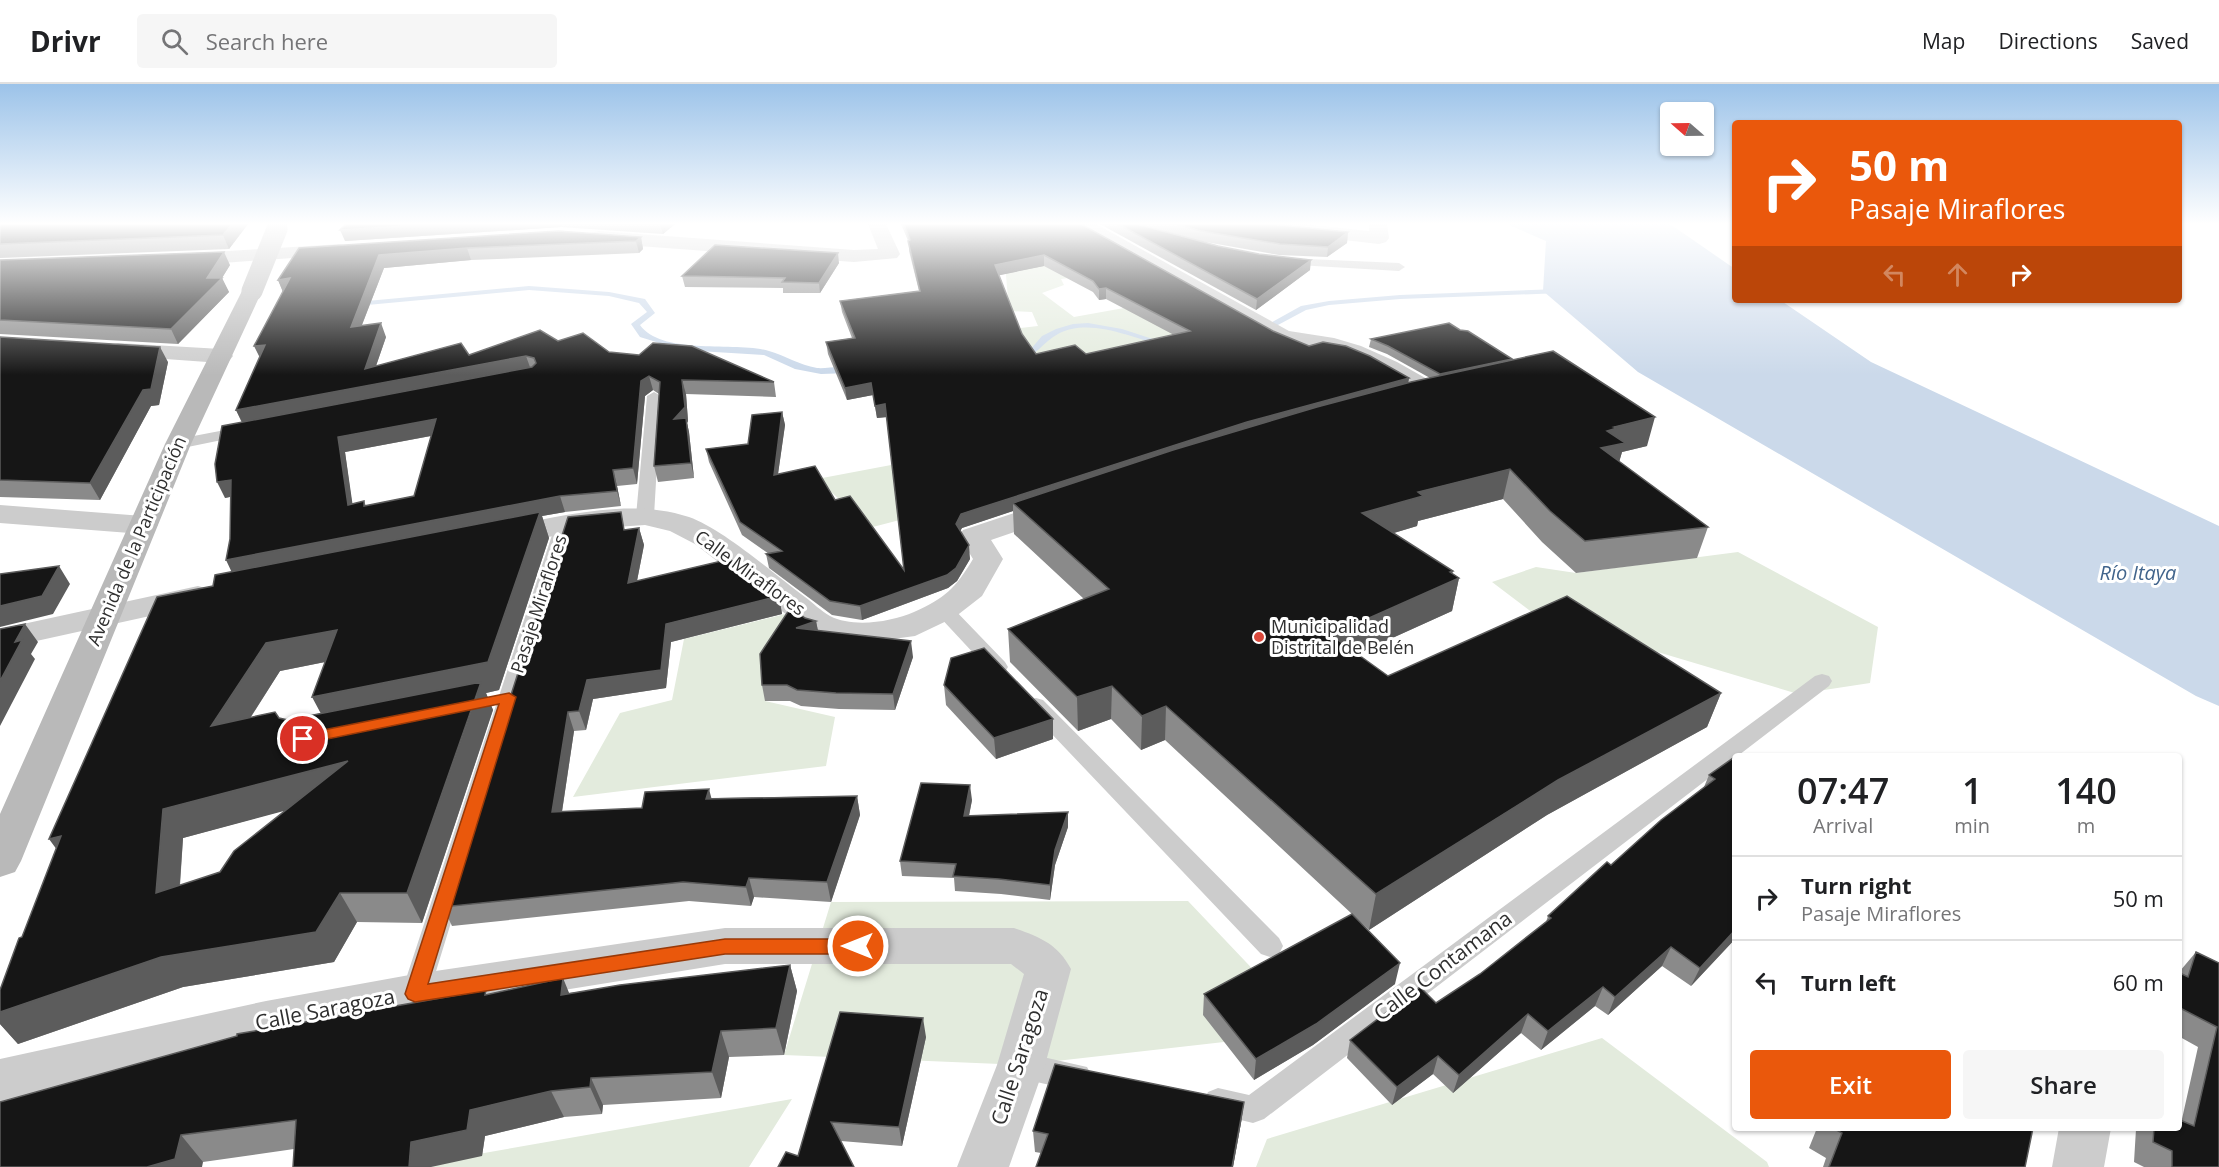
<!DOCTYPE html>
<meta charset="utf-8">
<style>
:root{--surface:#fff;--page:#f6f6f6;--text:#202124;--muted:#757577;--line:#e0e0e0;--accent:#ea580c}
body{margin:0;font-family:"Open Sans",sans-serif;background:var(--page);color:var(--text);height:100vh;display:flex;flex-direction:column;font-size:22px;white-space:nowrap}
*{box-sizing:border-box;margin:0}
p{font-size:20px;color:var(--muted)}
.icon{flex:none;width:33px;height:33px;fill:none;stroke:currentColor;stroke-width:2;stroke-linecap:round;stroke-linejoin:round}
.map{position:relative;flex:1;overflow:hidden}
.drawer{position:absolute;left:1732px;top:669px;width:450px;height:378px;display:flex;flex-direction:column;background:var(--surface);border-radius:6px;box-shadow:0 2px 4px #0004}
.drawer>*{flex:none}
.banner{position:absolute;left:1732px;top:36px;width:450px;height:183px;border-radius:6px;box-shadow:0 2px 4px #0004;background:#ea580c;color:#fff;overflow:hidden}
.needle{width:39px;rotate:290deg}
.tools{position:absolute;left:1660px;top:18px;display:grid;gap:12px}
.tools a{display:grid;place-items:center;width:54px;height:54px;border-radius:6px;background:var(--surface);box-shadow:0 2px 4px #0004;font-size:30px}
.pin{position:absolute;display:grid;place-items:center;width:51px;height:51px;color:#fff;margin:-26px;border:3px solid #fff;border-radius:50%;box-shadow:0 2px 6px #0007}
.me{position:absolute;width:66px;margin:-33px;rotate:270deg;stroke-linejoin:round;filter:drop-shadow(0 0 4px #0008)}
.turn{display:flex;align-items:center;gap:21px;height:126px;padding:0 18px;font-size:27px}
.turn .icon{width:78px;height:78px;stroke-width:2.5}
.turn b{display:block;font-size:42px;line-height:51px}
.lanes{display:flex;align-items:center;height:57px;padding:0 18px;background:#0003;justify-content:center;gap:30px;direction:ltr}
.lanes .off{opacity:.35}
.eta{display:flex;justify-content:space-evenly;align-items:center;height:102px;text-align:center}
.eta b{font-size:36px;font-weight:600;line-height:42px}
.primary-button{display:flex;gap:12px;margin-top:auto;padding:12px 18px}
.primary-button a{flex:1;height:69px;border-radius:6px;background:var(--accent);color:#fff;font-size:24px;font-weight:600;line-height:69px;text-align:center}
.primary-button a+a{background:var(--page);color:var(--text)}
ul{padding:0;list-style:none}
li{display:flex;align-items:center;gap:18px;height:84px;padding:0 18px;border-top:2px solid var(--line)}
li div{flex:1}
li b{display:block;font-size:22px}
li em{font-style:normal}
header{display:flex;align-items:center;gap:36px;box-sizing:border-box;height:84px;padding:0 30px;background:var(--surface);border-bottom:2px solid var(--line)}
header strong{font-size:28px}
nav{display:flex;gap:33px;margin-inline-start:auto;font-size:21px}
.search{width:420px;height:54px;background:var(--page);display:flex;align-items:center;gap:15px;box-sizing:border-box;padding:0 21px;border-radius:6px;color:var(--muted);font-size:22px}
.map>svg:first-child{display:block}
.green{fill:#e3ebdd}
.water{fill:#cbd9ea}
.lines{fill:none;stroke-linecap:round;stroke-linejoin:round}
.stream{fill:#cbd9ea;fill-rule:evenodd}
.lane{fill:#ccc;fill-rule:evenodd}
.street{fill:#ccc;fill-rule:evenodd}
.secondary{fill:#b9b9b9;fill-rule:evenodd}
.secondary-bridge{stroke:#b9b9b9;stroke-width:21}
.wall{fill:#8a8a8a;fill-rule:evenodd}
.shaded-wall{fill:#5c5c5c}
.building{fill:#161616;stroke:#5c5c5c;stroke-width:1.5;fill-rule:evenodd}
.route{fill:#ea580c;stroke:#983908;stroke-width:1.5}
.poi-dot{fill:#db483b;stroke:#fff;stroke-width:2}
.labels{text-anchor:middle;stroke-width:6;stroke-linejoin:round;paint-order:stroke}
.street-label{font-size:18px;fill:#2f2f2f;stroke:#fff}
.poi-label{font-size:18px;fill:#2f2f2f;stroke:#fff;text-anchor:start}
.water-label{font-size:20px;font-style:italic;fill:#41648c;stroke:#fff}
.near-street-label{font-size:21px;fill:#2f2f2f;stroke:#fff}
</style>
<header>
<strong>Drivr</strong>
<div class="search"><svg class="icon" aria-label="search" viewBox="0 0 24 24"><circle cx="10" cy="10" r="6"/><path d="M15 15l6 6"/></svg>Search here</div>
<nav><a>Map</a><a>Directions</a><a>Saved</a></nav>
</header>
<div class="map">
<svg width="2219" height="1083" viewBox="0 0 2219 1083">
<rect width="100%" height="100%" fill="#fff"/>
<path class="green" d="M1003 155 1091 191 1061 195 1064 201 1042 209 1074 233 1124 224 1192 250 1009 286 1011 245 1038 242 1032 228 1009 227Z
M944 371 919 431 865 445 851 426 817 395Z
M1738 468 1878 543 1870 599 1798 610 1537 532 1492 498 1536 483 1576 489Z
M785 530 798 542 765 617 835 633 826 682 573 713 620 629 672 616 684 555Z
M1188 817 1264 897 1224 958 1021 981 784 971 831 818Z
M1602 954 1767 1078 1769 1083H1256L1267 1055Z
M792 1015 749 1083H404Z"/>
<path class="water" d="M1507 140H1670L1735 185 1736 216H1780L1871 278 2219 442V622L2196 612 1638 288 1543 207 1546 157Z"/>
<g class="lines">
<path class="stream" d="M529 202 609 208 645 215 655 229 640 241C662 272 735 257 769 267 786 272 799 281 817 284 828 285 844 280 853 286L849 289 821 290 795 285 764 271 682 266 640 253 631 240 647 228 639 219 609 212 529 206 367 221 363 219 367 217Z
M1559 205H1562V209L1400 215 1329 221 1306 226 1265 248 1258 246 1301 222 1329 217 1400 211Z
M1088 239 1122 245 1168 260 1164 262C1132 254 1090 233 1058 250 1043 258 1036 272 1020 278L1016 275 1030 266 1042 252 1056 245 1073 240Z"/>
<path class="lane" d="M1285 174 1399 179 1405 183 1399 187 1281 180V176Z
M654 308 661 312 654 432 651 436H639L636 432 647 312Z
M246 342 254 347 251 350 178 365 170 360 178 355Z
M565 434 571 435 574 439 429 910 425 918 415 922 405 918 401 910 556 439 559 435Z
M944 520 951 522 1005 578 1008 583 1005 588 998 589 991 588 937 530 934 526 937 522Z
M1822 590 1829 592 1832 597 1829 602 1264 1035 1253 1039 1208 1028 1203 1018 1208 1008 1218 1004 1249 1011 1815 592Z
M1036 614 1043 616 1279 854 1283 862 1279 870 1270 873 1261 870 1029 626 1025 621 1029 616Z
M1021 968 1087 983 1092 992 1087 1001C1069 1008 1030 997 1011 990L1007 981 1011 972Z"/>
<path class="street" d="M868 140H886L900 170 897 174 854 178 598 159 591 157 589 153 591 149 598 147 854 166 878 165Z
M1074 140H1096L1289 247 1334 254 1361 262 1397 278 1443 304 1446 309 1443 314 1434 316 1425 314 1381 288 1345 272 1273 257 1076 144Z
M1248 140H1303L1369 147V140H1387L1389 154 1386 158 1379 160 1257 146 1250 144Z
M340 160 347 162 350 166 347 170 182 182 175 180 172 176 175 172 182 170Z
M118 259 221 265 229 267 233 272 229 277 221 279 110 271 106 266 110 261Z
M1057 415 1067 418 1071 424 1067 430 991 456 1003 475 982 512 955 533 915 552 863 559 809 548 695 460 670 447 645 441 601 444 501 461 490 458 486 452 490 446 501 443C562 433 628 413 689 433 723 445 774 490 805 513 813 519 821 527 830 532 853 544 891 538 914 528 945 514 955 505 973 475L959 452 963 446Z
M0 421 143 432 153 435 158 441 153 447 143 450 0 439Z
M198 502 209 505 214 512 209 519 0 565V545Z
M725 844H1014C1040 853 1058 860 1071 885L1045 981 1009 1083H957L997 981 1024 890 1011 880H725L415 930 266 957 0 1019V975L266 917 415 890Z
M2059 1044H2111L2104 1083H2052Z"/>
<path class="secondary" d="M252 201 259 203 262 207 191 360 21 777 15 788 0 793V730L165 360 242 207 245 203Z"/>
<path class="secondary-bridge" d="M252 207 277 145"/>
</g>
<path class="wall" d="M0 140H248L229 165 0 174Z
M346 140H675L663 150 561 143 345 157Z
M901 140H1081L1273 247 1309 262 1409 294 1408 299 1430 294 1387 270 1369 263 1371 255 1647 362 1622 368 1619 378 1708 443 1697 474 1576 489 1542 458 1503 415 1418 437 1417 442 1394 449 1459 494 1452 527 1357 570 1388 592 1721 609 1707 643 1547 731 1369 846 1354 832 1395 900 1313 961 1254 996 1203 931 1204 910 1352 830 1165 656 1141 666 1111 635 1078 647 1010 578 1008 545 1084 515 1014 450 1013 427 962 444 960 447 970 475 957 497 948 504 862 536 832 531 769 484 766 470H769L742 451 709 378 706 365 748 360 782 328 785 341 778 390 835 416 904 486 887 333 877 334 873 311 847 316 828 270 826 258 852 254 842 228 840 217 919 207 909 167V159ZM1044 182 1093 208 1099 216 1106 215 1174 251 1086 270H1036L1022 250 999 191Z
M1100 140H1137L1310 186 1256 226Z
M1139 140H1271L1348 148 1347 159 1327 173 1279 171 1200 157Z
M641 153 643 165 639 169 471 176 384 184 362 241 386 253 376 282 469 271 558 257 609 268 774 298 776 313 686 310 688 337 687 339 689 348 694 394 658 398 654 382 659 310 653 306 645 312 637 400 617 402 621 422 565 428 542 432 549 454 499 606 486 609 493 626 422 839 357 838 334 878 183 903 18 960 0 940V906L22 853 213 502 232 488 230 413 225 414 242 339 236 326 260 273 283 208 278 196 299 164ZM431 352 414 412 366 422 364 417 352 420 345 368ZM325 578 321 629 288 636 279 634 251 633 280 587ZM285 726 220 788 180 802 183 754Z
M0 176 230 181 222 194 229 208 178 260 0 250Z
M839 179 820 209H783V204L685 203 682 192Z
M0 253 168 278 159 321 151 322 100 416 0 413Z
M639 444 644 461 637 497 779 512 782 530 671 558 666 604 593 615 586 646 574 647 562 728 642 724 711 714 857 712 860 731 831 818 754 813 751 822 689 817 452 842 443 823 626 446Z
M805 534 816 537 818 547 913 573 895 626 839 625 801 622 790 617H765L762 601Z
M944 601 1053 655 996 675 946 621Z
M1736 672V854L1691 902 1662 882 1608 931 1595 922 1541 966 1521 949 1453 1009 1433 990 1392 1021 1347 974 1350 956 1436 919 1480 890 1546 838 1548 832 1611 781 1704 703 1709 691Z
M972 716 969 732 1068 743 1055 781 1050 816 1001 810 955 807 954 794 902 792 900 777Z
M2196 868 2219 879V1083H2144L2134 1078 2136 1045 2180 1044 2198 963 2180 953V887Z
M790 881 797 907 784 971 729 973 721 1014 603 1021 602 1030 564 1033 485 1052 482 1072 294 1065 203 1078 0 1083 488 910 569 909Z
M840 928 926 953 902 1062 841 1057 798 1072Z
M1244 1018 1241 1039 1233 1083H1036L1041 1069 1035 1068 1033 1047Z
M1817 1044H2033L2025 1083H1823L1826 1074 1809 1064Z"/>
<path class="shaded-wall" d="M232 140H248L229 165 223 151Z
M436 140H560L561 143 345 157 340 146Z
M660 140H675L663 150Z
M1348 148 1347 159 1327 173 1328 163Z
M641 153 643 165 639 169 636 157Z
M467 164 471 176 384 184 356 256 351 243 379 171Z
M224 168 230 181 222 194 229 208 178 260 171 245 207 194Z
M838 169 839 179 820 209 819 199Z
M1044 171V182L996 192 995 181Z
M1311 176 1310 186 1256 226 1257 215Z
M290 194 283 208 278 196Z
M1106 204V215L1099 216V205Z
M381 239 386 253 370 299 365 285Z
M265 261 261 276 254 262Z
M160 263 168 278 159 321 151 322 100 416 90 399 143 306Z
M526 272 531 286 243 340 236 326Z
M1512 275 1438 299 1440 290Z
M649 292 653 306 645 312 637 400 633 384 641 297Z
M1409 294 1407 306 1013 419V427L962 444 957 453 956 440 961 430 1247 338Z
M682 296 686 310 688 337 687 339 689 348 694 394 691 379 674 335Z
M871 299 873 311 847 316 845 304Z
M885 320 887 333 877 334 875 322Z
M782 328 785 341 776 404 774 391Z
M1655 333 1647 362 1622 368 1616 389 1592 393 1607 347 1614 343Z
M436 335 441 350 345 368 355 437 348 421 338 353Z
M1510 385 1503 415 1418 437 1417 442 1357 460 1362 429 1418 408Z
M613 386 617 402 621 422 617 407Z
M231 396 238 411 225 414 217 398Z
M560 412 565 428 542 432 549 454 499 606 486 609 493 626 422 839 407 809 477 611 327 641 312 613 539 433 234 493 226 476Z
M639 444 644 461 633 517 628 499Z
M969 461 970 475 957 497 948 504 862 536 860 522Z
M59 482 70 500 53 530 0 543V522Z
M1453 487 1450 498 1459 494 1452 527 1326 584 1331 551Z
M779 512 782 530 671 558 666 604 593 615 586 646 579 627 587 596 666 540Z
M816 537 819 552 796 544Z
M25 540 38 558 31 570 35 575 0 642V597L15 558Z
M337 546 350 573 280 587 227 670 211 642 266 559Z
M911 557 913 573 895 626 893 610Z
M1112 602 1111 635 1078 647 1077 613Z
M1721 609 1707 643 1547 731 1369 846 1376 810 1558 696Z
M1166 622 1165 656 1141 666 1142 632Z
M568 628 574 647 559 747 552 728Z
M1053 635V655L996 675 994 654Z
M348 677 362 706 183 754 177 839 156 809 163 725Z
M970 701 972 716 966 746 964 732Z
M709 705 714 724 706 715Z
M857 712 860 731 831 818 827 798Z
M1068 728V743L1055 781 1050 816V801L1055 766Z
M61 752 71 785 49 755Z
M749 794 754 813 751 822 746 803Z
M340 809 357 838 334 878 183 903 18 960 0 940V928Z
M1736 845V854L1691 902 1700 884Z
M1671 863 1662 882 1608 931 1615 913Z
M1400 879 1395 900 1313 961 1254 996 1256 975Z
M790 881 797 907 784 971 776 944Z
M563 894 574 921 561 911Z
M1603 903 1595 922 1541 966 1548 947Z
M1528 930 1521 949 1453 1009 1459 991Z
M923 934 926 953 902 1062 899 1043Z
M721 947 729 973 721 1014 712 988Z
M1438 972 1433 990 1392 1021 1397 1003Z
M591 994 603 1021 602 1030 590 1003Z
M551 1007 564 1033 485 1052 482 1072 431 1083H409L411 1058 470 1026Z
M1244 1018 1241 1039 1233 1083H1232Z
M181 1051 203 1078 202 1083H147Z"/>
<path class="building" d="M0 140H232L223 151 0 160Z
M346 140H436L340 146Z
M904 140H1081L1273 247 1309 262 1323 258 1346 262 1370 272 1409 294 1247 338 961 430 956 440 969 461 956 484 947 491 860 522 830 517 766 470 782 467 740 438 706 365 748 360 752 331 782 328 774 391 815 382 835 416 850 412 904 486 885 320 875 322 871 299 845 304 826 258 855 254 840 217 920 207 908 157 910 156ZM1044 171 1093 197 1099 205 1106 204 1190 247 1086 270 1075 261 1036 270 1022 250 995 181Z
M1118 140H1137L1218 162 1259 170 1311 176 1257 215Z
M1176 140H1271L1348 148 1328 163 1280 160 1201 147Z
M558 147 641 153 636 157 467 164 379 171 351 243 381 239 365 285 461 259 469 271 540 246 558 257 583 249 609 268 639 271 653 259 692 262 774 298 682 296 685 323 674 335 686 334 691 379 654 382 660 298 649 292 641 297 633 384 613 386 617 407 560 412 226 476 230 455 231 396 217 398 215 380 222 342 532 283 536 279 534 274 526 272 236 326 265 261 254 262 290 194 278 196 299 164ZM436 335 414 412 364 422V417L348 421 338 353Z
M715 161 838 169 819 199 782 198 785 194 682 192Z
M224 168 207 194H222L171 245 0 236V176Z
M1449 239 1460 246 1468 247 1512 275 1440 290 1388 262 1371 255Z
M0 253 160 263 151 305 143 306 90 399 0 396Z
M1553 267 1655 333 1614 343 1617 344 1607 347 1625 359 1601 364 1708 443 1585 457 1550 427 1510 385 1418 408 1423 412 1362 429 1453 487 1450 488 1459 494 1331 551 1388 592 1567 512 1721 609 1558 696 1376 810 1166 622 1142 632 1112 602 1077 613 1008 545 1109 505 1013 419 1173 366 1317 323 1411 298Z
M540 428 488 578 312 613 337 546 266 559 211 642 275 628 279 634 288 636 481 598 407 809H340L316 848 161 873 0 928V906L19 854 22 853 61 752 49 755 157 513 213 502 215 491ZM348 677 234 767 220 788 156 809 163 725Z
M621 428 624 446 639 444 628 499 730 475 779 512 666 540 661 586 587 596 579 627 568 628 552 728 642 724 645 708 709 705 706 715 857 712 827 798 749 794 746 803 683 798 443 823 568 433Z
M59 482 42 512 0 522V490Z
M791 523 805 534 816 537 796 544 911 557 893 610 836 609 797 606 787 601H762L760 570Z
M25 540 15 558 22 556 0 597V545Z
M984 564 1053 635 994 654 944 601 951 574Z
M1736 672V845L1700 884 1671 863 1615 913 1603 903 1548 947 1528 930 1459 991 1438 972 1397 1003 1350 956 1420 903 1436 919 1480 890 1551 834 1548 832 1607 778 1611 781 1661 736 1715 695 1709 691Z
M921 699 970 701 964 732 1068 728 1055 766 1050 801 999 795 953 792 956 780 900 777Z
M1352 830 1400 879 1316 940 1256 975 1204 910Z
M2196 868 2219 879V1083H2172V1067L2153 1058 2154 1044H2180V1036L2194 1042 2217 943 2180 924V889L2188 893Z
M790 881 776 944 721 947 712 988 591 994 590 1003 551 1007 470 1026 467 1046 411 1058 409 1083H293L296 1036 181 1051 175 1075 147 1083H0V1018L237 952V950L486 906 485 911 563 894 561 911 620 901Z
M840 928 923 934 899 1043 831 1038 854 1083H778L786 1068 798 1072Z
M1055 980 1244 1018 1232 1083H1036L1048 1050 1033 1047Z
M1833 1044H2033L2025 1083H1829L1842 1049Z"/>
<linearGradient id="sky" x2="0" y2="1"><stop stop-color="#9cc3e9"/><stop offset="0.48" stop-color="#fff"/><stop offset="1" stop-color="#fff" stop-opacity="0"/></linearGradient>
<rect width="2219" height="291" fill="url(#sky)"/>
<path class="route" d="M509 609 516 613 428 900 725 855H858L865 857 868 862 865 868 858 870H725L415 918 408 915 405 910 499 620 303 660 295 655 303 650Z"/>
<circle class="poi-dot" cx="1259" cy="553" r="6"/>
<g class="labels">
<g class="street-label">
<text transform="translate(137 457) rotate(-67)" y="6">Avenida de la Participación</text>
<text transform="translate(750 489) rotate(36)" y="6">Calle Miraflores</text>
<text transform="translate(539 520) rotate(-72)" y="6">Pasaje Miraflores</text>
</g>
<g class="poi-label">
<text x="1271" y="549">Municipalidad<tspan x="1271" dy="21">Distrital de Belén</tspan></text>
</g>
<g class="water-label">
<text x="2138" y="496">Río Itaya</text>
</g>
<g class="near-street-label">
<text transform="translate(1443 882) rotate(-37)" y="7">Calle Contamana</text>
<text transform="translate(325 926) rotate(-11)" y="7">Calle Saragoza</text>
<text transform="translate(1020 973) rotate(-72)" y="7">Calle Saragoza</text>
</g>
</g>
</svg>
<div class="tools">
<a><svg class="needle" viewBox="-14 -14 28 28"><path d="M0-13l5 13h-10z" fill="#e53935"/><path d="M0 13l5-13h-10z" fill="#757577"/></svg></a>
</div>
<div class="pin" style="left:303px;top:655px;background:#d93025"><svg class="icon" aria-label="arrive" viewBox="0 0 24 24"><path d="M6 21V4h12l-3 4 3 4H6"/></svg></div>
<svg class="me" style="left:858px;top:862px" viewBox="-20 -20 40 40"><circle r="17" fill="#ea580c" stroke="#fff" stroke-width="3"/><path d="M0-11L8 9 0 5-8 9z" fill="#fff"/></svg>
<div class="banner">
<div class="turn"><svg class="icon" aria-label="right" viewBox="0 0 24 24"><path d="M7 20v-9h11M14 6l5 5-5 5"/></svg><div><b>50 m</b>Pasaje Miraflores</div></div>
<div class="lanes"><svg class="icon off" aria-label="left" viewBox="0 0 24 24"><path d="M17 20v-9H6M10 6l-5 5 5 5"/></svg><svg class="icon off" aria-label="ahead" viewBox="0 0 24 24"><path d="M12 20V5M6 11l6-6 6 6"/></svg><svg class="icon" aria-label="right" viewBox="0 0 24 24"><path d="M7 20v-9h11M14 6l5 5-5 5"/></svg></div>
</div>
<section class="drawer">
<div class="eta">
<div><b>07:47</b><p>Arrival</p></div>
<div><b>1</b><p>min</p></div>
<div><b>140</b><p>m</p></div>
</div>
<ul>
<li><svg class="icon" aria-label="right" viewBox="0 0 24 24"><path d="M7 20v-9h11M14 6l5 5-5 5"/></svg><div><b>Turn right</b><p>Pasaje Miraflores</p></div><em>50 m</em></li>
<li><svg class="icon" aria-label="left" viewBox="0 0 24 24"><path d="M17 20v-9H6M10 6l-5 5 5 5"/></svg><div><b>Turn left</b></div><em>60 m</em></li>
</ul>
<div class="primary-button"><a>Exit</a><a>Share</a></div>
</section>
</div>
